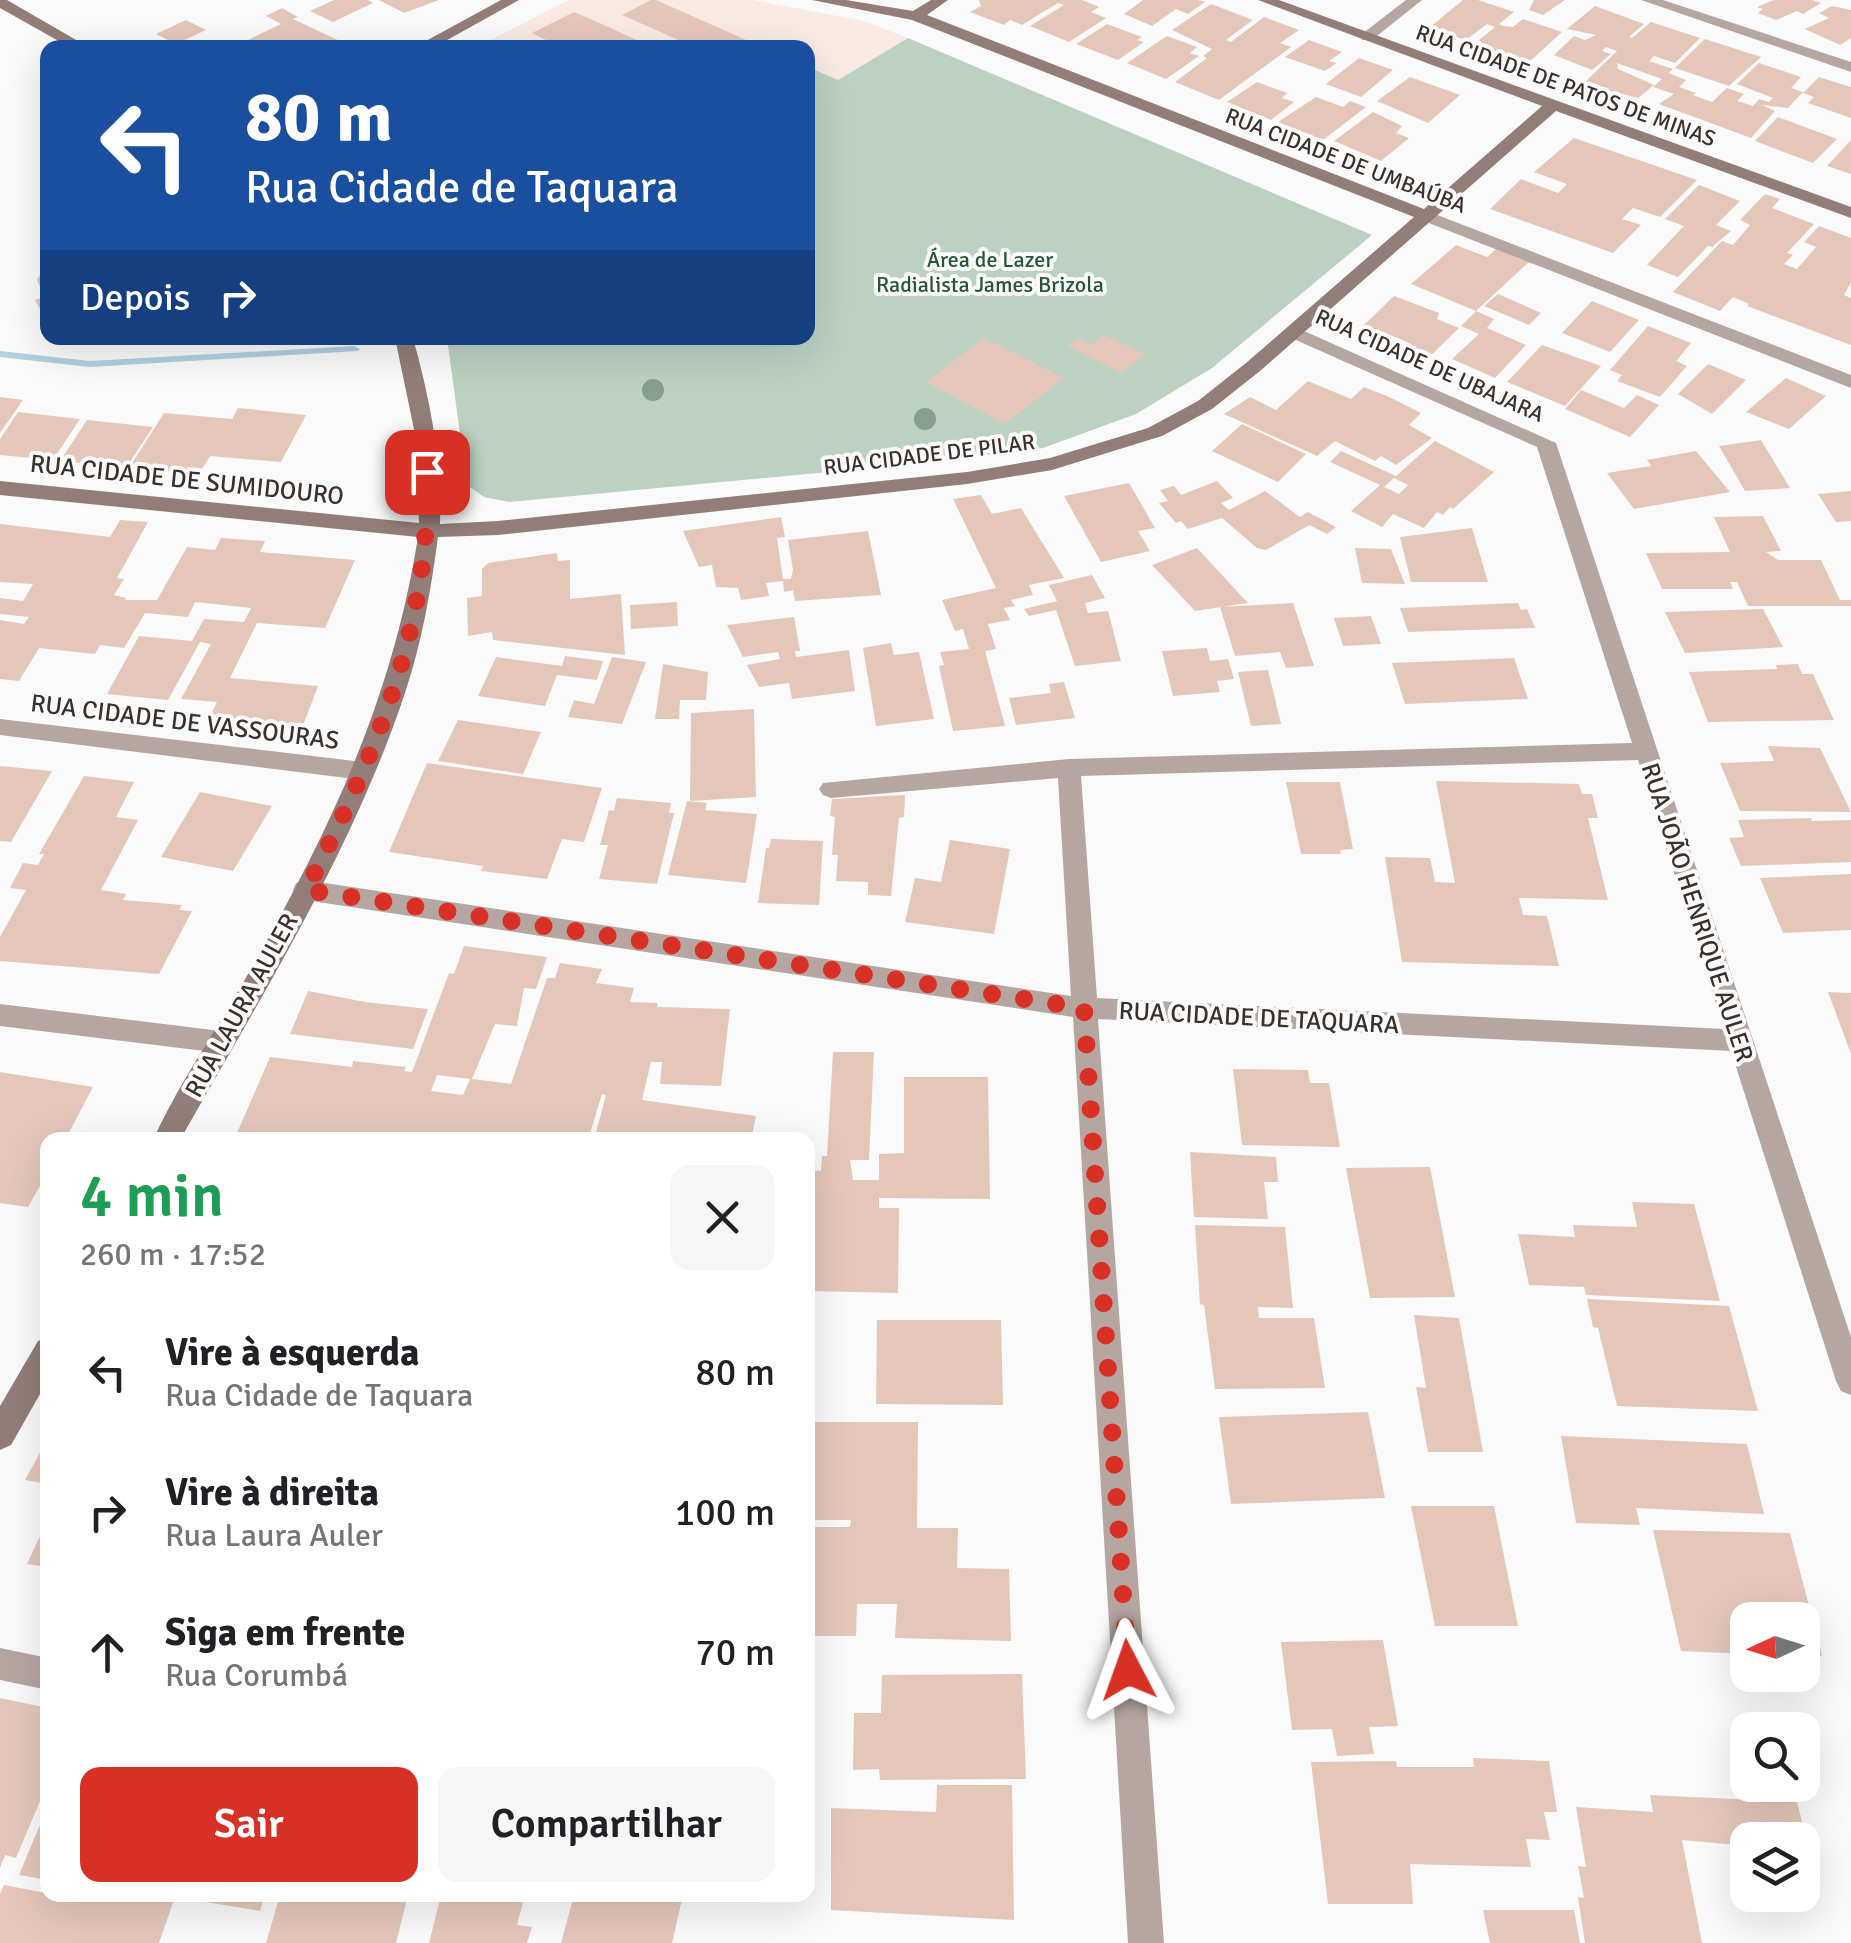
<!DOCTYPE html>
<html lang="pt">
<meta charset="utf-8">
<style>
:root{--surface:#fff;--page:#f6f6f6;--text:#202124;--muted:#757577;--accent:#d93025}
body{margin:0;font-family:Signika,sans-serif;background:var(--page);color:var(--text);height:100vh;display:flex;flex-direction:column;font-size:38px;white-space:nowrap}
*{box-sizing:border-box;margin:0}
p{font-size:32px;color:var(--muted)}
.icon{flex:none;width:55px;height:55px;fill:none;stroke:currentColor;stroke-width:2;stroke-linecap:round;stroke-linejoin:round}
.map{position:relative;flex:1;overflow:hidden}
.panel{position:absolute;left:40px;top:1132px;width:775px;height:770px;display:flex;flex-direction:column;background:var(--surface);border-radius:20px;box-shadow:0 10px 40px #0002}
.panel>*{flex:none}
.top-card{position:absolute;left:40px;top:40px;width:775px;height:305px;border-radius:20px;box-shadow:0 10px 40px #0002;background:#1a4fa0;color:#fff;overflow:hidden}
.needle{width:65px;rotate:266deg}
.fabs{position:absolute;left:1730px;top:1602px;display:grid;gap:20px}
.fabs a{display:grid;place-items:center;width:90px;height:90px;border-radius:20px;background:var(--surface);box-shadow:0 10px 40px #0002;font-size:50px}
.pin{position:absolute;display:grid;place-items:center;width:85px;height:85px;color:#fff;margin:-42px;border-radius:20px;box-shadow:0 5px 15px #0006}
.me{position:absolute;width:110px;margin:-55px;rotate:356deg;stroke-linejoin:round;filter:drop-shadow(0 0 8px #0008)}
.turn{display:flex;align-items:center;gap:35px;height:210px;padding:0 40px;font-size:45px}
.turn .icon{width:130px;height:130px;stroke-width:2.5}
.turn b{display:block;font-size:70px;line-height:85px}
.then{display:flex;align-items:center;height:95px;padding:0 40px;background:#0003;gap:20px;font-size:38px}
.round{display:grid;place-items:center;flex:none;width:105px;height:105px;border-radius:20px;background:var(--page)}
.headline{display:flex;align-items:center;justify-content:space-between;height:170px;padding:0 40px}
h1{font-size:60px;font-weight:600;line-height:75px;color:#1e9e55}
.cta{display:flex;gap:20px;margin-top:auto;padding:20px 40px}
.cta a{flex:1;height:115px;border-radius:20px;background:var(--accent);color:#fff;font-size:40px;font-weight:600;line-height:115px;text-align:center}
.cta a+a{background:var(--page);color:var(--text)}
ul{padding:0;list-style:none}
li{display:flex;align-items:center;gap:30px;height:140px;padding:0 40px}
li div{flex:1}
li b{display:block;font-size:38px}
li em{font-style:normal}
.map>svg:first-child{display:block}
.built{fill:#faeae4}
.green{fill:#bcd1c1}
.lines{fill:none;stroke-linecap:round;stroke-linejoin:round}
.stream{fill:#b1d0e0;fill-rule:evenodd}
.building{fill:#e5c7ba;fill-rule:evenodd}
.street{fill:#b5a6a2;fill-rule:evenodd}
.secondary{fill:#937d78;fill-rule:evenodd}
.tree{fill:#869f8f}
.route{stroke:#d93025;stroke-width:18;stroke-dasharray:0 32.4}
.labels{text-anchor:middle;stroke-width:8;stroke-linejoin:round;paint-order:stroke}
.far-street-label{font-size:22px;fill:#3c302b;stroke:#fafafa}
.far-park-label{font-size:22px;fill:#285537;stroke:#fafafa}
.street-label{font-size:25px;fill:#3c302b;stroke:#fafafa}
</style>
<div class="map">
<svg width="1851" height="1943" viewBox="0 0 1851 1943">
<rect width="100%" height="100%" fill="#fafafa"/>
<path class="built" d="M568 0H753L864 21 908 38 808 98V48H475Z"/>
<path class="green" d="M908 38 1372 235 1212 368 1136 414 1043 448 934 462 509 502 484 497 467 485 447 338H808V67L838 80Z"/>
<g class="lines">
<path class="stream" d="M354 346 360 349 358 351 90 367 0 357V351L90 361Z"/>
</g>
<path class="building" d="M334 0H368L373 3 333 22 310 11Z
M379 0H439L404 13Z
M651 0H656L753 43 745 48H674L683 42 622 15Z
M979 0H1082L1099 7 1091 12 1106 18 1069 42 1030 26 1064 5 1058 3 1022 25 1010 20 1004 25 970 12 981 6Z
M1143 0H1198L1205 2 1188 14 1176 9 1152 26 1124 14Z
M1463 0H1478L1514 12 1499 24 1503 26 1513 27 1523 19 1562 32 1526 65 1484 50 1487 47 1479 40 1495 27 1487 24 1466 40 1429 28Z
M1534 0H1565L1543 15 1529 10Z
M1774 0H1812L1821 3 1803 14 1797 11 1776 20 1758 13 1763 9 1757 7Z
M1211 4 1253 20 1226 40 1231 42 1264 17 1299 30 1280 43 1291 47 1219 100 1175 82 1207 58 1203 56 1212 49 1172 30Z
M1595 6 1644 24 1629 37 1632 38 1651 22 1700 38 1675 63 1654 56 1649 61 1673 69 1668 73 1686 80 1679 87 1696 93 1693 95 1712 102 1727 88 1744 94 1737 101 1753 106 1759 99 1769 102 1773 98 1737 84 1759 63 1801 77 1791 88 1803 92 1788 108 1762 105 1775 111 1751 138 1659 104 1674 94 1653 87 1662 79 1617 63 1618 69 1654 85 1638 98 1583 84 1617 51 1606 47 1602 51 1611 54 1592 70 1554 55 1574 36 1585 40 1596 35 1567 29Z
M1832 6 1851 10V38L1840 45 1805 29 1829 18 1819 13Z
M282 8 298 17 293 19 342 42 331 48H231L281 24 266 16Z
M574 12 604 25 641 42 631 48H562L532 33Z
M186 20 206 30 176 44 156 34Z
M1107 24 1142 37 1137 40 1144 42 1118 60 1076 44Z
M1167 36 1197 47 1190 53 1199 56 1166 79 1127 63Z
M1705 39 1761 57 1729 86 1675 68Z
M1309 40 1342 52 1329 61 1337 63 1325 71 1285 57Z
M1359 58 1393 70 1361 97 1326 84Z
M1410 77 1460 95 1428 123 1377 101Z
M1819 77 1851 87V118L1808 103 1814 97 1803 93Z
M1257 82 1287 93 1282 98 1294 102 1271 120 1227 102Z
M1316 97 1343 107 1350 101 1366 107 1323 140 1278 122Z
M1373 112 1402 126 1396 133 1409 138 1381 161 1334 141Z
M1778 117 1837 139 1813 163 1755 141Z
M1574 138 1662 168 1697 180 1660 217 1633 208 1622 219 1641 225 1613 253 1490 209 1521 179 1558 193 1567 184 1534 172Z
M1851 140V174L1827 166Z
M1699 185 1740 201 1716 225 1731 231 1712 247 1708 246 1678 277 1647 265 1684 226 1665 219Z
M1765 194 1780 199 1772 208 1814 224 1787 253 1793 255 1784 264 1797 269 1816 247 1804 242 1819 226 1851 238V282L1844 295 1851 298V345L1747 306 1749 304 1733 297 1720 311 1673 292 1722 241 1733 245 1750 225 1740 220Z
M1456 245 1487 257 1496 249 1529 262 1476 311 1411 284Z
M48 260V323L35 300 44 297 37 280Z
M1498 294 1541 313 1529 325 1484 306Z
M1394 296 1439 313 1437 319 1459 328 1423 363 1404 355 1412 345 1405 341 1364 325Z
M1592 301 1639 320 1610 352 1562 333Z
M1476 311 1494 319 1487 328 1526 345 1495 378 1452 359 1479 334 1461 326Z
M1648 326 1691 343 1676 361 1687 366 1660 397 1617 381 1622 375 1610 370Z
M1104 335 1144 354 1122 373 1068 346 1078 339 1091 345Z
M984 338 1007 349 1064 378 1005 424 926 382Z
M1542 345 1601 366 1565 406 1507 382Z
M1708 364 1746 380 1712 414 1678 394Z
M1786 378 1826 396 1789 429 1746 412Z
M1308 381 1351 399 1364 387 1389 397 1421 413 1409 425 1432 438 1396 465 1381 456 1375 461 1335 441 1317 456 1224 414 1250 397 1276 410Z
M1581 390 1624 408 1637 395 1659 405 1630 437 1565 409Z
M0 397 23 400 0 433Z
M238 408 306 415 281 462 210 456 199 474 129 468 164 413 232 419Z
M18 412 80 419 53 460 0 455V439Z
M87 420 153 427 126 468 60 461Z
M1242 424 1306 454 1278 482 1212 451Z
M1761 440 1790 488 1745 491 1719 446Z
M1435 441 1494 472 1453 509 1450 507 1443 515 1437 512 1424 528 1393 514 1382 527 1351 511 1380 485 1330 462 1341 451 1396 476 1384 487 1399 494 1408 485 1394 478Z
M1696 451 1730 492 1634 509 1607 473 1651 466 1647 460Z
M1217 481 1233 498 1221 503 1229 510 1265 491 1300 517 1308 512 1336 527 1327 534 1309 525 1266 550 1257 548 1222 518 1188 529 1181 521 1176 523 1159 503 1168 501 1160 490 1174 486 1181 495Z
M1129 483 1155 528 1138 531 1150 551 1101 562 1064 496Z
M1851 491V521L1836 522 1818 494Z
M981 495 992 514 1021 508 1064 578 1029 585 1033 595 1011 600 1015 606 1004 608 1010 620 988 624 996 649 985 651 1005 726 953 731 939 666 944 665 940 652 969 649 963 629 955 631 942 600 996 588 953 499Z
M1763 516 1781 551 1766 552 1778 560H1821L1840 600H1851V606H1748L1737 582H1730L1733 589H1662L1646 553 1730 552 1714 517Z
M781 517 785 537 777 538 783 579H791L793 570 788 540 868 531 881 595 795 601 793 590 784 592 783 581 766 583 769 596 741 600 738 588 716 587 712 565 699 567 683 531Z
M120 520 148 522 117 578 124 579 114 595 126 598 125 600H157L187 547 215 550 221 538 265 541 260 552 355 560 325 628 257 623 230 678 318 686 302 728 206 724 217 702 181 699 211 644 200 642 168 700 107 694 139 636 192 641 204 619 244 622 251 608 195 602 188 617 145 613 124 648 100 645 95 654 39 648 19 681 0 679V620L24 624 29 617 0 614V598L23 601 33 584 0 582V524L110 537Z
M1472 528 1488 582H1411L1400 537Z
M1197 548 1248 603 1195 611 1152 565Z
M1355 548 1391 549 1405 584 1362 583Z
M557 553 558 561 570 560V599L621 594 625 655 493 640 492 632 468 636 467 598 482 596V569L488 563Z
M1092 575 1105 598 1085 603 1088 613 1108 611 1121 661 1075 666 1056 610 1029 616 1024 609 1057 601 1049 585Z
M677 602 678 626 631 629 630 605Z
M1293 603 1314 666 1286 668 1280 652 1235 656 1220 607Z
M1518 603 1521 610 1527 609 1535 628 1408 632 1400 608Z
M1763 609 1783 647 1685 653 1665 612Z
M1371 616 1381 644 1343 646 1334 618Z
M794 617 800 651H795L796 657 849 650 855 691 792 699 789 683 759 687 747 665 780 659 778 652 743 657 727 625Z
M891 643 894 655 919 652 934 719 876 726 863 648Z
M1207 648 1210 661 1228 659 1234 679 1217 681 1220 692 1173 696 1162 651Z
M565 656 603 661 597 680 557 675 545 706 478 696 496 657 562 666Z
M612 657 646 662 622 724 568 717 574 700 594 704Z
M1514 658 1528 699 1405 704 1392 663Z
M663 664 708 672 706 700H680L679 719H655Z
M1798 664 1802 674H1813L1834 720 1708 722 1689 672 1777 669 1776 665Z
M1268 670 1281 724 1251 726 1238 672Z
M1064 682 1075 718 1016 725 1009 698 1051 693 1049 684Z
M754 709 756 797 690 801 691 713Z
M458 720 541 732 523 774 438 761Z
M1768 746 1820 748 1851 812 1740 811 1720 763 1774 761Z
M427 763 517 776 602 788 584 842 562 839 547 879 481 871 483 866 389 852Z
M0 766 52 771 11 842 0 841Z
M84 776 134 782 116 817 138 820 101 890 126 894 123 900 182 905 179 910 192 911 159 974 0 961V937L26 890 10 888 23 863 38 865 44 854H39Z
M1436 781 1579 784 1582 794H1592L1598 818H1588L1608 900 1519 898 1523 915 1547 916 1559 966 1402 962 1385 857 1430 858 1435 882 1455 883Z
M1286 782H1340L1353 849 1340 850 1341 854H1301Z
M200 792 272 806 233 871 161 857Z
M905 795 904 817 899 818 891 896 868 895V882L836 881 838 855H832L835 817 830 816 832 799Z
M617 798 671 803 669 813H674L657 884 599 879 608 845H600L609 810 614 811Z
M687 801 707 803 705 810 757 814 746 883 668 875Z
M1811 818 1812 821 1851 820V862L1741 866 1729 838 1744 837 1738 820Z
M771 839 823 841 819 905 758 903 766 848H769Z
M950 840 1010 849 994 934 905 922 915 878 941 882Z
M1851 874V930L1783 933 1760 878Z
M464 946 547 957 536 989 524 988 517 1026 495 1024 472 1079 511 1084 547 978H555L560 963 602 969 596 983 634 988 630 1002 658 1003 657 1007 730 1009 721 1086 660 1084 662 1062H651L642 1100 756 1116 751 1140H594L606 1095 602 1094 588 1140H529L485 1134 483 1140H234L270 1057 352 1067 353 1061 406 1067 404 1071 412 1072 449 973 454 974ZM437 1075 470 1079 463 1095 431 1091Z
M308 991 365 1002 428 1009 413 1049 290 1034Z
M1828 992 1851 993V1054Z
M833 1052H874L869 1160H850L853 1180H879V1154L904 1153V1077H988L990 1199 879 1198V1208H899L898 1293 808 1291V1170L821 1171 822 1156H827Z
M1233 1069 1308 1070 1310 1083H1329L1340 1147 1242 1145Z
M0 1072 93 1087 65 1140H48V1172L28 1207 0 1203Z
M1190 1152 1276 1157 1278 1182H1264L1268 1219 1194 1217Z
M1430 1167 1455 1297 1370 1298 1346 1168Z
M1632 1202 1694 1204 1720 1301 1586 1295 1584 1287 1529 1285 1518 1234 1575 1237 1573 1225 1637 1227Z
M1195 1225 1285 1227 1293 1308 1258 1307 1259 1318H1314L1325 1388 1215 1389 1204 1305 1200 1304Z
M1587 1299 1729 1306 1758 1411 1617 1406 1598 1328 1593 1327Z
M1414 1315 1459 1318 1483 1452H1428L1416 1387 1426 1388Z
M877 1320H1001L1003 1405 876 1404Z
M1368 1412 1385 1498 1231 1504 1219 1417Z
M808 1422H918L917 1528H958L957 1568 1009 1569 1011 1641 895 1638 897 1604H857L856 1636H808V1527H850L851 1520H808Z
M1561 1436 1747 1444 1764 1514 1636 1508 1640 1525 1576 1523Z
M48 1438V1484L25 1480Z
M1411 1506H1494L1518 1626H1435Z
M48 1519V1567L27 1564Z
M1653 1530 1790 1533 1822 1656 1802 1655V1620H1748V1654L1681 1651Z
M1383 1640 1398 1726 1369 1727 1374 1754 1337 1756 1332 1729 1292 1730 1281 1642Z
M1022 1674 1026 1779 880 1780 879 1769 853 1770 854 1713H881L882 1675Z
M0 1698 48 1708V1782L16 1858 5 1855 0 1868Z
M1473 1758 1549 1761 1557 1812H1544L1550 1840 1526 1839 1531 1867 1410 1864 1413 1904H1328L1311 1762 1396 1761 1397 1767H1474Z
M937 1785H1012L1014 1920 831 1910V1808L936 1812Z
M1650 1795 1797 1802 1807 1841 1753 1838 1748 1840V1846L1682 1840 1702 1943H1585L1578 1897 1584 1898 1578 1866 1586 1867 1576 1807 1653 1812Z
M47 1808 48 1880 19 1875Z
M4 1885 72 1898 73 1895H265L260 1911 175 1897 159 1943H0V1894Z
M280 1895H408L396 1943H266Z
M441 1895H525L517 1925 532 1927 527 1943H429Z
M574 1895H683L672 1943H561Z
M1483 1910H1574L1580 1943H1490Z"/>
<g class="lines">
<path class="street" d="M1406 0H1422L1372 40H1362V34Z
M1641 0H1663L1851 62V72Z
M1427 211 1851 375V388L1421 220 1418 216Z
M1295 327 1556 443 1851 1337V1395L1841 1391 1836 1381 1731 1051 1098 1019 1164 1943H1128L1073 1017 305 900 296 897 293 890 296 883 305 880 1071 996 1058 778 831 798 823 795 819 789 823 783 1069 759 1632 743 1537 447 1289 337V329ZM1638 760 1724 1029 1097 998 1081 776Z
M0 719 363 762 374 771 363 780 0 735Z
M0 1004 221 1031 230 1034 234 1042 230 1050 221 1053 0 1026Z
M0 1648 48 1658V1690L0 1680Z"/>
<path class="secondary" d="M0 0H7L90 48H71L0 8Z
M501 0H519L433 48H413Z
M812 0H846L913 11 931 0H948L927 15 1424 209 1542 106 1258 0H1279L1851 207V218L1556 111 1260 371 1212 409 1162 436 1052 470 967 484 498 535 438 537C431 590 422 642 405 693 352 852 262 995 180 1140H153C177 1087 211 1038 240 988 325 840 391 707 418 537L0 495V481L419 523 415 434 395 338H413C430 399 442 460 440 524L498 521 967 472 1050 458 1148 428 1198 401 1246 363 1414 217 912 20Z
M48 1337V1380L11 1445 0 1450V1406L38 1341Z"/>
</g>
<g class="tree">
<circle cx="653" cy="390" r="11"/>
<circle cx="925" cy="419" r="11"/>
</g>
<g class="lines">
<path class="route" d="M427 472C431 626 375 756 306 890L1084 1008 1128 1670"/>
</g>
<g class="labels">
<g class="far-street-label">
<text transform="translate(1566 85) rotate(20)" y="8">RUA CIDADE DE PATOS DE MINAS</text>
<text transform="translate(1346 160) rotate(21)" y="8">RUA CIDADE DE UMBAÚBA</text>
<text transform="translate(1430 365) rotate(24)" y="8">RUA CIDADE DE UBAJARA</text>
<text transform="translate(929 454) rotate(-7)" y="8">RUA CIDADE DE PILAR</text>
</g>
<g class="far-park-label">
<text x="990" y="267">Área de Lazer<tspan x="990" dy="25">Radialista James Brizola</tspan></text>
</g>
<g class="street-label">
<text transform="translate(187 479) rotate(6)" y="9">RUA CIDADE DE SUMIDOURO</text>
<text transform="translate(185 721) rotate(7)" y="9">RUA CIDADE DE VASSOURAS</text>
<text transform="translate(1698 912) rotate(72)" y="9">RUA JOÃO HENRIQUE AULER</text>
<text transform="translate(241 1005) rotate(-61)" y="9">RUA LAURA AULER</text>
<text transform="translate(1259 1017) rotate(3)" y="9">RUA CIDADE DE TAQUARA</text>
</g>
</g>
</svg>
<div class="fabs">
<a><svg class="needle" viewBox="-14 -14 28 28"><path d="M0-13l5 13h-10z" fill="#e53935"/><path d="M0 13l5-13h-10z" fill="#757577"/></svg></a>
<a><svg class="icon" aria-label="search" viewBox="0 0 24 24"><circle cx="10" cy="10" r="6"/><path d="M15 15l6 6"/></svg></a>
<a><svg class="icon" aria-label="layers" viewBox="0 0 24 24"><path d="M12 4l9 5-9 5-9-5zM3 14l9 5 9-5"/></svg></a>
</div>
<div class="pin" style="left:427px;top:472px;background:#d93025"><svg class="icon" aria-label="arrive" viewBox="0 0 24 24"><path d="M6 21V4h12l-3 4 3 4H6"/></svg></div>
<svg class="me" style="left:1128px;top:1670px" viewBox="-20 -20 40 40"><path d="M0-17L14 15 0 8-14 15z" fill="#d93025" stroke="#fff" stroke-width="4"/></svg>
<div class="top-card">
<div class="turn"><svg class="icon" aria-label="left" viewBox="0 0 24 24"><path d="M17 20v-9H6M10 6l-5 5 5 5"/></svg><div><b>80 m</b>Rua Cidade de Taquara</div></div>
<div class="then">Depois<svg class="icon" aria-label="right" viewBox="0 0 24 24"><path d="M7 20v-9h11M14 6l5 5-5 5"/></svg></div>
</div>
<section class="panel">
<div class="headline"><div><h1>4 min</h1><p>260 m · 17:52</p></div><a class="round"><svg class="icon" aria-label="close" viewBox="0 0 24 24"><path d="M6 6l12 12M18 6L6 18"/></svg></a></div>
<ul>
<li><svg class="icon" aria-label="left" viewBox="0 0 24 24"><path d="M17 20v-9H6M10 6l-5 5 5 5"/></svg><div><b>Vire à esquerda</b><p>Rua Cidade de Taquara</p></div><em>80 m</em></li>
<li><svg class="icon" aria-label="right" viewBox="0 0 24 24"><path d="M7 20v-9h11M14 6l5 5-5 5"/></svg><div><b>Vire à direita</b><p>Rua Laura Auler</p></div><em>100 m</em></li>
<li><svg class="icon" aria-label="ahead" viewBox="0 0 24 24"><path d="M12 20V5M6 11l6-6 6 6"/></svg><div><b>Siga em frente</b><p>Rua Corumbá</p></div><em>70 m</em></li>
</ul>
<div class="cta"><a>Sair</a><a>Compartilhar</a></div>
</section>
</div>
